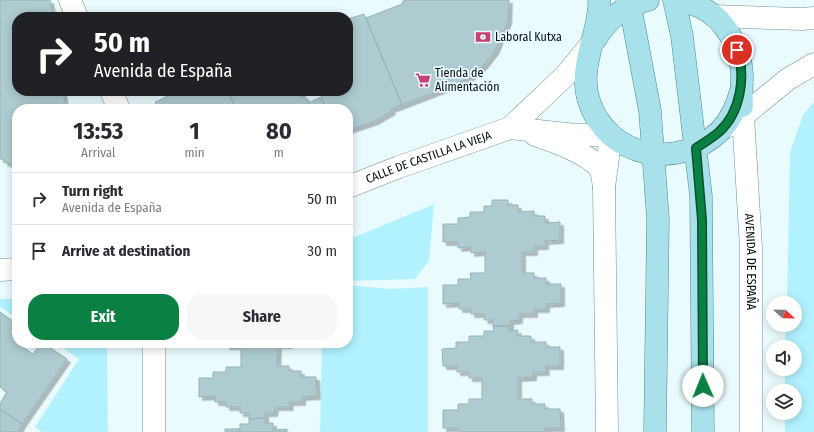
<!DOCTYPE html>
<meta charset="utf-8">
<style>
:root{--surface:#fff;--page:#f7f7f7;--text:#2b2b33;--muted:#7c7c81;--line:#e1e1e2;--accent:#0b8043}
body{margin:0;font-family:"Fira Sans Condensed",sans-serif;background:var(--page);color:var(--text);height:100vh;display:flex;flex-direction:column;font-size:15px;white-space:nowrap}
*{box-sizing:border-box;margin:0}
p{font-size:13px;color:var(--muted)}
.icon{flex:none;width:22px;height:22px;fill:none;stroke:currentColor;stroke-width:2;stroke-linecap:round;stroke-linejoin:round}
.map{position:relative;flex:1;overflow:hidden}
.panel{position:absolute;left:12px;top:104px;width:341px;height:244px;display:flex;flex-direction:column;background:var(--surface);border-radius:16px;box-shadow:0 2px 10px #0003}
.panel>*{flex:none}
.guide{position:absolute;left:12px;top:12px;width:341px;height:84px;border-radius:16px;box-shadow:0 2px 10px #0003;background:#202124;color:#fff;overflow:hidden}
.needle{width:26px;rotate:112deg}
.controls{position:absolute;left:766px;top:296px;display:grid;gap:8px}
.controls a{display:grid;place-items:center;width:36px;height:36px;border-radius:50%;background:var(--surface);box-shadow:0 2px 10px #0003;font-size:20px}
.pin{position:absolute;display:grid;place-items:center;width:34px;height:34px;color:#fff;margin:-17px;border:2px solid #fff;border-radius:50%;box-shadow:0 1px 4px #0007}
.me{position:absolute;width:44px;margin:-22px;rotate:359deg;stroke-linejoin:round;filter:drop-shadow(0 0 3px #0008)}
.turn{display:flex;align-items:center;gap:14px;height:84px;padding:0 16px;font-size:18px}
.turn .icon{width:52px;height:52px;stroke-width:2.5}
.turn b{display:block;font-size:28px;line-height:34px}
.eta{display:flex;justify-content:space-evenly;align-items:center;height:68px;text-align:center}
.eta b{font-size:24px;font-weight:700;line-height:28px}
.cta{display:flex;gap:8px;margin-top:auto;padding:8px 16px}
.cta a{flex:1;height:46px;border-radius:16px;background:var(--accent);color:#fff;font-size:16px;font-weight:700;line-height:46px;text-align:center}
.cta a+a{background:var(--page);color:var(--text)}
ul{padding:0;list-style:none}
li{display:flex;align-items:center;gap:12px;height:52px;padding:0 16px;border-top:1px solid var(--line)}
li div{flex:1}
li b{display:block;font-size:15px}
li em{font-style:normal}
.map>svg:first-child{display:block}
.green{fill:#b1f2fe}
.building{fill:#aecbd0;stroke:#97b3b8;filter:url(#shadow)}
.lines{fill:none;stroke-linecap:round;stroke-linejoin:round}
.minor-casing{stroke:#748f94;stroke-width:23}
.secondary-casing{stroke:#748f94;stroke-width:23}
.primary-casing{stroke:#4a8a96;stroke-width:23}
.minor{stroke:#fff;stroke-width:22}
.secondary{stroke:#fff;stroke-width:22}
.primary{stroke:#a9e1eb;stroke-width:22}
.route-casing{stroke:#07532c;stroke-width:10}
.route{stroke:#0b8043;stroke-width:7}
.labels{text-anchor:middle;stroke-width:3.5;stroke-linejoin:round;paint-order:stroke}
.poi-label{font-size:12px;fill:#060f11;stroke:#eafbfe;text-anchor:start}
.street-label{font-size:12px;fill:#060f11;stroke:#eafbfe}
</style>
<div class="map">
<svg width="814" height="432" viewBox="0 0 814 432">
<defs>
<filter id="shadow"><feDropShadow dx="3.5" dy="3.5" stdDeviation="0" flood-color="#0004"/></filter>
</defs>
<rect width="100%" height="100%" fill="#eafbfe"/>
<path class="green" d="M814 102V432H785V413H795V391H785V369H795V347H785L786 325H795V303H787L790 152 803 115Z
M434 204 429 261 415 279 348 281V240Z
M348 285 390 289 428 287V432H320L322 343H348Z
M0 299H17V318L0 307Z
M56 343H107L108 432H42L35 427 79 359Z"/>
<path class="building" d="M0 0H50L53 17H17V91H34V96L63 92 66 109H17V166L4 162V159H0Z
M404 0H509L508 21 495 51 484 65 472 76 457 84 402 105 366 18 402 4Z
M364 14 402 105 391 109 392 111 375 121 348 130V109H326L321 97 333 91H348V19Z
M174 91H228L236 109H158L155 102 166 97V96Z
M228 91H298L301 97 305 96 308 103 321 97 326 109H251L249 104 236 109Z
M492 200H508V205H518V212L534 211V216H545V223L560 222V240L545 241V246H534V252H522V273H534V278H546V284H561V303L546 304V309H534V314H519V320L510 321V326H493V320H484L485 314H471V309H459V303L443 304V285H458V279H471L470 273H485V252L471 253V247L458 248V242H443V224H458V218L470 217V212H484V206H492Z
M0 312 17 324V337L14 341 33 354 41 343H43L67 359 22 424 0 409V403L7 392 0 387Z
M493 326H510L509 331 518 330 517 336H531V342H546V347H560V366H545L546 372H533V377L518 378V399H532V404H545V409H560L561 428H545V432H458V428H443V410H458V404H469V399H482V378H469V372H457V366H443L442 349 456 348V342H469V336H484V331H494Z
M227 343H289V345H278L277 366H289V371H301V377H316L317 396 302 397V402H289L290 407H275L274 413H265V418L249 419V413H240V407H226V402H215V396L199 397V378H213V372H226V367H241V346H226Z
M0 409 22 424 18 432H0Z
M265 418V423H273V430L287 429V432H225V429H240V424H249V419Z"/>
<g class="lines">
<g class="minor-casing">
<g id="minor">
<path d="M70 0 77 17"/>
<path d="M111 91 119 109"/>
<path id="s1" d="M743 116 751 248V432"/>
<path d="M535 135C551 140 590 154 600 169 603 174 603 182 604 187"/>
<path d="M154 432V343"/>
<path d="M607 432 604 187 611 135"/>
</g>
</g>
<g class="secondary-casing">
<g id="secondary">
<path d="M714 16 802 19 814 18"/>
<path d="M728 126 743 116 788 79 814 64"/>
<path d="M510 128 566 75 592 43"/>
<path id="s2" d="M348 187 399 167 510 128 576 135H611"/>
<path d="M0 270 17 269"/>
</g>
</g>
<g class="primary-casing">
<path id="primary" d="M599 0C600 7 598 14 597 21 592 48 580 74 589 101 607 158 679 171 720 131 731 120 737 105 741 91
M627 0 630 5 650 111 658 219 655 432
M674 0 682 36 701 196 703 432
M679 0C686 2 693 4 700 7 725 18 741 48 742 75 742 85 741 95 742 106
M595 40C608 18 623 7 648 0"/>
</g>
<use href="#minor" class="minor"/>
<use href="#secondary" class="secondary"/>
<use href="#primary" class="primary"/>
</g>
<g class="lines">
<g class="route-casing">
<path id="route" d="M703 386 702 220 696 148C704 143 712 138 719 132 741 112 746 76 737 50"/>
</g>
<use href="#route" class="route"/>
</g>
<defs>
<g id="bank-bare" transform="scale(1.2)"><path d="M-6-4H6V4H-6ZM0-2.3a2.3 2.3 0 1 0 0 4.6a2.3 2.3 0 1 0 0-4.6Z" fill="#c83e75" stroke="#eafbfe" stroke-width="2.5" paint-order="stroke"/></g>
<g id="supermarket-bare" transform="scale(1.2)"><path d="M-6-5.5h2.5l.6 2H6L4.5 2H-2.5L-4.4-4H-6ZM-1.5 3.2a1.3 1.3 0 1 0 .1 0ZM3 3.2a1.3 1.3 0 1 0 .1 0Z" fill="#c83e75" stroke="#eafbfe" stroke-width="2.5" paint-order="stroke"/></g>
</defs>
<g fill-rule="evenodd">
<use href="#bank-bare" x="483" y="37"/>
<use href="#supermarket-bare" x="423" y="80"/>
</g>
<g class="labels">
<g class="poi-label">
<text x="495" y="41">Laboral Kutxa</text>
<text x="435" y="77">Tienda de<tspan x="435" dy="14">Alimentación</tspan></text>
</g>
<g class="street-label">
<text dy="4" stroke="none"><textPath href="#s2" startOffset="86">CALLE DE CASTILLA LA VIEJA</textPath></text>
<text dy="4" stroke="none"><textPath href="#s1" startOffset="146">AVENIDA DE ESPAÑA</textPath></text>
</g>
</g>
</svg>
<div class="controls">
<a><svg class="needle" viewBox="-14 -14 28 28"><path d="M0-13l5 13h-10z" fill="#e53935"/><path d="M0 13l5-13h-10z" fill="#7c7c81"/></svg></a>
<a><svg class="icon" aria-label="sound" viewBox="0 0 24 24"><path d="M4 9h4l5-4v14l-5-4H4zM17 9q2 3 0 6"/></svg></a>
<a><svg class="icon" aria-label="layers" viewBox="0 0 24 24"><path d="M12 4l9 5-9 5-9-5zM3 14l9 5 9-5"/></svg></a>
</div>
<div class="pin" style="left:737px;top:50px;background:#d93025"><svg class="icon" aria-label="arrive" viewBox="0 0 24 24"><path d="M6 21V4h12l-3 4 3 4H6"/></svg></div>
<svg class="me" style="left:703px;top:386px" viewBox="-20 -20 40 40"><circle r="19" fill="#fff"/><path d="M0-13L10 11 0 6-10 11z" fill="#0b8043"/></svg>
<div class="guide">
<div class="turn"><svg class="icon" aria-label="right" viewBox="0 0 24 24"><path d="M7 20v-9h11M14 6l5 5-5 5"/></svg><div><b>50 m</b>Avenida de España</div></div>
</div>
<section class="panel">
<div class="eta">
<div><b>13:53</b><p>Arrival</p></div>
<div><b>1</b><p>min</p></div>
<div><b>80</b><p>m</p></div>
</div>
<ul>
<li><svg class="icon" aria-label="right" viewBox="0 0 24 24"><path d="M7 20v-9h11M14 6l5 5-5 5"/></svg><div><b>Turn right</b><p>Avenida de España</p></div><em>50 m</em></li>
<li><svg class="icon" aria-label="arrive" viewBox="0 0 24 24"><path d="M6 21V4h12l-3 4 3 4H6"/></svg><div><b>Arrive at destination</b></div><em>30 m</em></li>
</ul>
<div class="cta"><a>Exit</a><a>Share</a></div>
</section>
</div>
